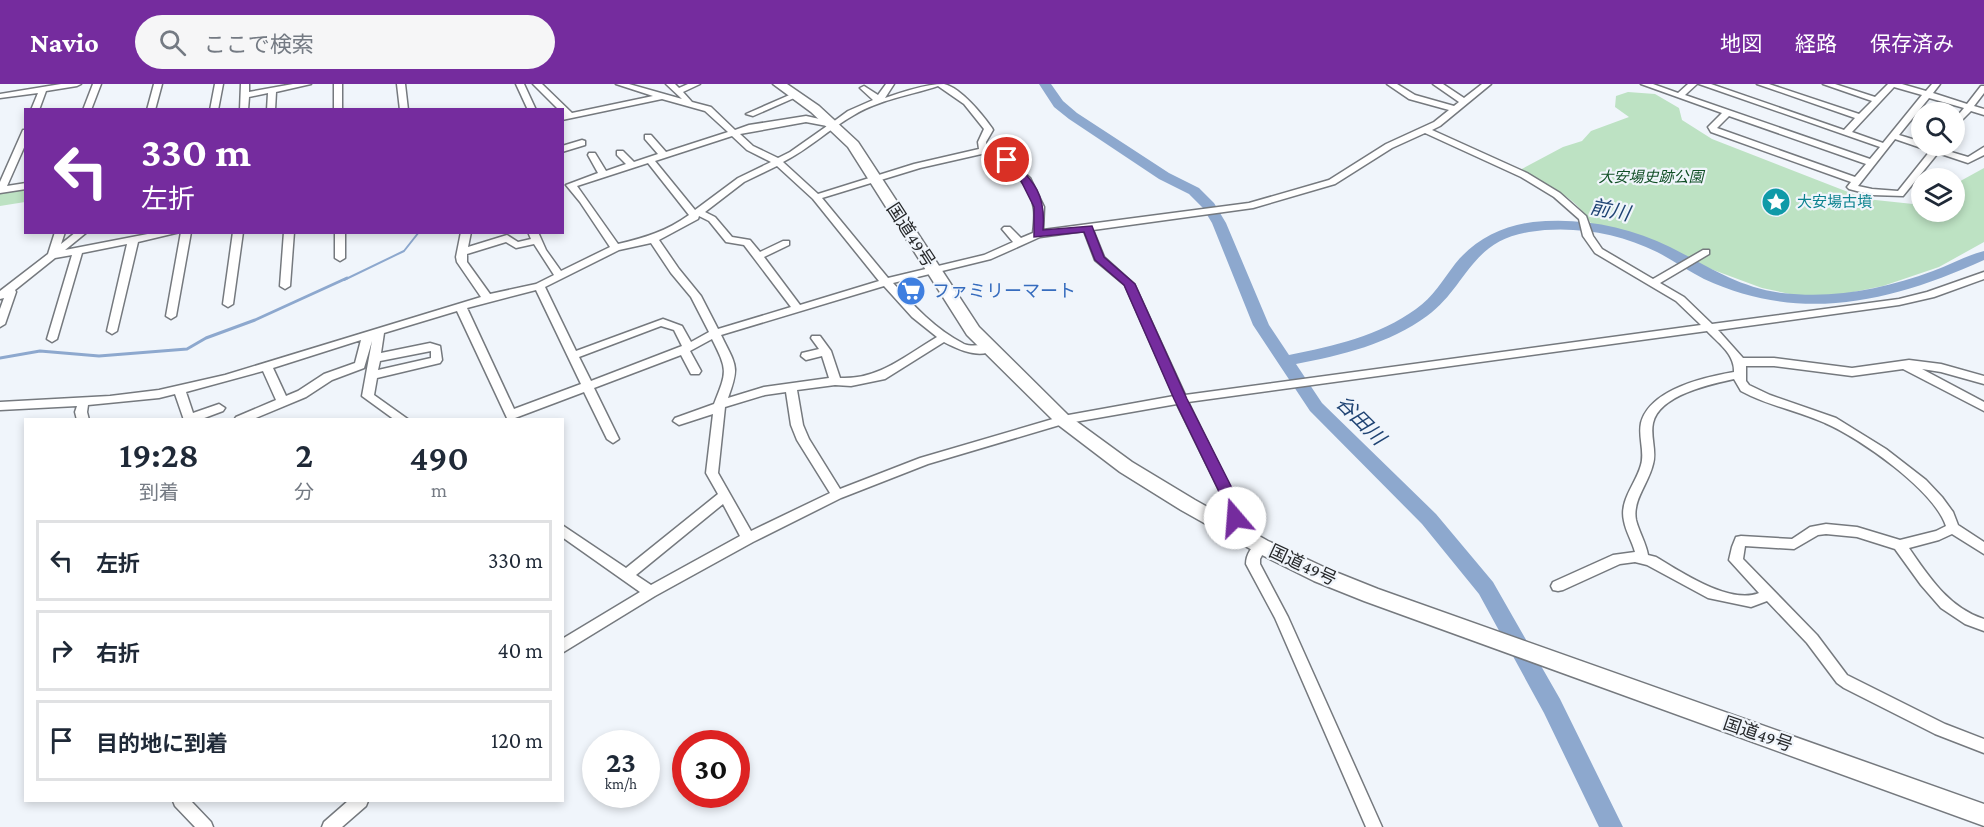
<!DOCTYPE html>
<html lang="ja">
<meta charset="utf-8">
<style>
:root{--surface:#fff;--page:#f6f6f7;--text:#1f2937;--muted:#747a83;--line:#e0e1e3;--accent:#752c9e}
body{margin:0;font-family:"Crimson Pro","Noto Sans JP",serif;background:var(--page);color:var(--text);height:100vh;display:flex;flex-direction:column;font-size:22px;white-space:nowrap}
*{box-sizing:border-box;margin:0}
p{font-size:20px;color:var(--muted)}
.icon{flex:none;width:33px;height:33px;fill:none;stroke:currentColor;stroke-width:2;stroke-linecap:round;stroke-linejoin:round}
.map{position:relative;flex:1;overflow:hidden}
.details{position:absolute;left:24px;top:334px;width:540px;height:384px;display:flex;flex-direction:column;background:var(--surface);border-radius:0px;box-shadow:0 3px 9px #0003}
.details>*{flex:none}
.guide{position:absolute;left:24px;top:24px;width:540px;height:126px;border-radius:0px;box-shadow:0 3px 9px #0003;background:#752c9e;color:#fff;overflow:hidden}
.fabs{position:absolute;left:1911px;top:18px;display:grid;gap:12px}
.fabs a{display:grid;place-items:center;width:54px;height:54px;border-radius:50%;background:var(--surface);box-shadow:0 3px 9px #0003;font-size:30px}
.speed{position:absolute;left:582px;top:646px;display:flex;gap:12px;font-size:30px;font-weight:700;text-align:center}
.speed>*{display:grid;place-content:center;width:78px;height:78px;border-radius:50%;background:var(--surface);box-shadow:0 3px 9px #0003;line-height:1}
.speed small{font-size:15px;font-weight:400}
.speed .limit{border:9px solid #d22;background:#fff;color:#111}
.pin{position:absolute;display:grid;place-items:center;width:51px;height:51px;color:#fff;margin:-26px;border:3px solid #fff;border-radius:50%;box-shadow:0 2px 6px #0007}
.me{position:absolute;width:66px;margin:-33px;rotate:342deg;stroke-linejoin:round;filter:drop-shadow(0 0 4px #0008)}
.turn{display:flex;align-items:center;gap:21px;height:126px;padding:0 18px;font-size:27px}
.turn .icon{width:78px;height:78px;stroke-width:2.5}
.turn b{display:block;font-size:42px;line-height:51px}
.eta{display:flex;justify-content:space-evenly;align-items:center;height:102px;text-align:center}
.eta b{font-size:36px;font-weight:600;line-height:42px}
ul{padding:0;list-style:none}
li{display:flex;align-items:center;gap:18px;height:81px;margin:0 12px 9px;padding:0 6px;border:3px solid var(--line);border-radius:0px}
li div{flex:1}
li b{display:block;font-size:22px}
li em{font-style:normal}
header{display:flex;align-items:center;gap:36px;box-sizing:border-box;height:84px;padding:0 30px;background:var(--accent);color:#fff}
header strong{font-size:28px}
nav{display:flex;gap:33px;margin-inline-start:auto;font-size:21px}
.search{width:420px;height:54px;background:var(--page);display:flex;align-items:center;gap:15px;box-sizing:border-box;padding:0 21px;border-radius:33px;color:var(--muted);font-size:22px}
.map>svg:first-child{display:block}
.green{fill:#bde2c3}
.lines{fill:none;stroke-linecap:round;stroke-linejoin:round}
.stream-far1{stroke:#8da8ce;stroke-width:2}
.stream{stroke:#8da8ce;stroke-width:3}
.river{fill:#8da8ce;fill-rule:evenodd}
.building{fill:#ccc6c1;stroke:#96918c;stroke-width:1.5}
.minor-casing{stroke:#75797e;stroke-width:3}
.highway-casing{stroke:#75797e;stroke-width:3}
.minor{fill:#fff;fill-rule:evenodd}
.highway{fill:#fff;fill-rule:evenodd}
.route{fill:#752c9e;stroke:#4c1d67;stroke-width:1.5}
.labels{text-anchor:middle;stroke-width:4.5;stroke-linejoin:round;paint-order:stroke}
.far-park-label{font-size:15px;font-style:italic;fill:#114f26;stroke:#f0f5fb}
.far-culture-label{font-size:15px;fill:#0d838f;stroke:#f0f5fb;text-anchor:start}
.street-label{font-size:18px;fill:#26282a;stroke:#f0f5fb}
.shop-label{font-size:18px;fill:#366cbe;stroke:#f0f5fb;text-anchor:start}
.water-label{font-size:20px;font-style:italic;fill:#1f4373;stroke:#f0f5fb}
</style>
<header>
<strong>Navio</strong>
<div class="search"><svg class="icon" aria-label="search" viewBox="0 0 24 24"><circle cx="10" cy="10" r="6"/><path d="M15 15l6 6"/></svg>ここで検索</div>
<nav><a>地図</a><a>経路</a><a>保存済み</a></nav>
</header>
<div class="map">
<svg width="1984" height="743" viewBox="0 0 1984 743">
<rect width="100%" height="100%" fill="#f0f5fb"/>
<path class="green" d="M1628 8 1655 10 1679 24 1682 36 1712 55 1866 115 1913 120 1921 111 1922 128H1954L1955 100 1984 84V158L1939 183 1883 202 1829 213H1804L1762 204 1592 141C1577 113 1547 101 1520 86L1563 63 1582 57 1591 47 1629 33 1615 23 1616 12Z
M25 104V118L0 122V109Z"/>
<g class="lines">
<path class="stream-far1" d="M344 196 404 167 419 148"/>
<path class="stream" d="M0 274 40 267 99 272 187 265 206 254 255 236 347 194"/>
<path class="river" d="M1039 0H1051L1063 17 1077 29 1169 89 1199 104 1214 119 1226 139 1269 241 1289 271C1334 262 1379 252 1416 225 1433 213 1443 196 1455 180 1474 156 1502 142 1533 138 1579 133 1628 142 1670 163 1708 182 1737 203 1782 209 1835 215 1884 205 1933 187 1950 181 1967 171 1984 167V176C1891 218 1801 240 1704 195 1688 187 1673 176 1657 168 1619 149 1572 141 1529 148 1470 157 1467 203 1427 232 1389 260 1342 271 1296 280L1322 319 1436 430 1493 498 1560 615 1623 743H1599L1544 629 1479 510 1422 440 1310 327 1253 241 1212 139 1203 124 1189 110 1159 95 1069 35 1054 23Z"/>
</g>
<path class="building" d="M912 199 921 212 911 215 900 203Z"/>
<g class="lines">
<g class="minor-casing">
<path id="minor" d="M61 0H81L77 2 46 7 39 26H31L38 9 0 14V10Z
M93 0H101L91 26H83Z
M154 0H162L155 26H147Z
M215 0H223L218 26H210Z
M241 0H249V8L293 0H311L276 8 275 26H267L268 9 249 13 248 26H240Z
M334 0H342V26H334Z
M397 0H405L408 26H400Z
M516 0H524L536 26H528Z
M533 0H542L572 29 653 12 616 0H629L682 15 666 0H675L679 4 688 0H700L683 8 692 18 711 23 735 46 749 41 806 32 833 38 848 27 873 16 860 4 864 2 878 11 886 0H894L885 14C902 8 926 0 944 0 961 4 982 30 992 44L993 46 986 58 987 63 1004 70 1030 94 1044 123 1043 146 1249 119 1329 96 1386 60 1434 38 1449 26 1409 15 1387 0H1397L1415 11 1454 22 1459 18 1433 0H1443L1464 14 1482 0H1491L1440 42 1432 46 1527 89 1560 109 1586 132 1593 152 1602 165 1653 195 1703 166H1709V170L1660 199 1684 213 1712 240 1899 215 1927 208 1984 188V195L1934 213 1899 221 1718 246 1743 274H1774L1852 284 1909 276 1941 280 1984 292V300L1941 288 1922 285 1984 318V327L1903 285 1852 292 1774 282H1746V297L1749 301 1770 311 1836 334 1886 365 1926 396 1942 413 1953 428 1958 441 1984 458V470L1952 450 1939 456 1909 464C1929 493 1949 524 1984 535V547L1965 540 1941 524 1921 501 1895 465 1857 453 1826 450 1818 451 1794 465 1745 462 1743 475 1817 551 1847 591 1945 640 1984 655V669L1935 650 1844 604 1837 599 1807 559 1767 517 1751 523 1708 514 1647 481 1635 478 1620 480 1563 506 1558 507 1553 506 1551 502 1553 498 1613 471 1635 468C1632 457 1626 448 1624 437 1619 416 1636 400 1641 381 1645 367 1638 353 1641 339 1650 305 1705 293 1734 288 1735 270 1718 259 1707 247L1188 318 1238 420 1243 447 1242 450H1232L1231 447 1226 420 1177 320 1063 340 928 380 841 414 753 458 655 512 562 569V555L640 508 562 453V441L626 484 718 410 706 389 713 330 679 341 673 337 675 334 714 320C727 287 728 287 712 255L690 267 701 287 699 290H691L681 271 594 304 619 355 613 359 607 355 584 308 515 334H507L457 227 384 249 381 269 430 259 440 262 442 276 440 279 377 294 374 311 409 336H395L362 312 372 257 364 284 332 296 306 313 251 336H234L236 333 276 316 263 287 186 308 193 329 219 320 225 324 223 327 199 336H184L175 310 159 314 88 321 87 328 89 336H77L75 328 77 322 0 326V318L110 312 159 306 225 291 481 213 457 178 456 173 461 148H471L468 163 507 151 518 158 531 155 528 148H538L546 166 561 187 610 163 580 118 566 101 598 89 588 71 589 69H595L606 87 626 80 617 71V67H623L634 78 658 70 645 55V51H651L666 68 728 48 705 27 662 15 562 36 564 31 562 26H559ZM938 2 964 20 984 45 978 58 979 65 914 80 818 110 783 78C809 65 829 45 854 31 878 16 911 11 938 2ZM806 38 827 42 790 68 778 74 753 62 740 50ZM1425 49 1521 93 1554 113 1579 135 1583 152 1595 169 1676 217 1701 241 1185 311 1134 200 1104 173 1093 146 1253 124 1335 100 1392 64ZM732 52 747 66 771 78 738 94 695 126 655 77ZM986 69C1006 77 1032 102 1034 125 1035 132 1034 141 1033 149L1021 154 1010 143H1004L1002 145 1013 158 984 171 888 194 822 114 920 84ZM648 79 689 131C667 147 644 154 618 160L577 102ZM777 82 813 115 879 197 800 221 764 173 789 161V157H783L760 168 750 156 732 153 715 133 705 128 744 98ZM699 132 709 137 726 158 744 161 791 223 718 245 701 212 679 185 659 156 698 135ZM1084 147 1095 176 1125 201 1174 312 1063 332 920 374 840 405 809 355 803 341 797 306 835 301 851 302 885 295 944 258C957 265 981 276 994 265 986 258 973 264 964 260 935 245 914 222 893 199L991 175 1040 153ZM506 158 516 164 534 160 554 191 536 200 490 210 467 178V170ZM651 159 671 189 691 213 709 248 691 258 682 242 663 235 576 267 545 203 619 166ZM884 202 912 233 937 253C905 272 878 296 840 294L831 267 820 252H812L811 254 819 265 802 269 801 272 806 276 822 272 829 294 764 303 728 314C740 281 736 282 721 251ZM536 206 581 300 514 325 467 224ZM661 242 674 246 682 262 591 297 579 273ZM361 256 355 279 324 290 298 307 286 312 273 284ZM431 267V274L378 286 380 277ZM1734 295 1741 307 1751 312C1775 323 1801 328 1825 339 1860 354 1934 406 1946 442L1936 447 1900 456 1857 443 1826 440 1810 443 1792 455 1741 452 1736 453 1732 463 1729 476 1759 509C1730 521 1681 488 1656 473L1648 471C1646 459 1639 448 1636 436 1632 416 1649 399 1653 380 1657 367 1650 353 1653 339 1659 311 1711 300 1734 295ZM786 308 791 341 797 356 830 409 751 447 718 389 725 323 765 311ZM723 420 740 452 651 501 636 491Z
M1641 0H1653L1678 9 1688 0H1697L1685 11 1870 75 1880 63 1699 0H1711L1844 46 1855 34 1757 0H1769L1859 30 1872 17 1823 0H1835L1875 13 1888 0H1902L1926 7 1932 0H1940L1933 9 1967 20 1981 2H1984V9L1974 22 1984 25V31L1971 27 1954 44V36L1964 24 1929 14 1899 51 1922 58V62H1943L1941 65 1968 73 1984 63V71L1968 79 1938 69 1903 112 1872 111 1849 105 1847 103 1851 98 1711 48 1708 43 1722 29ZM1894 3 1922 11 1883 59 1852 48ZM1729 32 1866 80 1855 93 1717 44ZM1895 55 1930 67 1898 107 1872 105 1858 102Z
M794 9 801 11 753 32 746 30Z
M23 46H26V59L7 102 26 99V105L0 109V98Z
M582 56 585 57V61L562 68V62Z
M55 148H65L61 160 76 148H87L65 166 158 148H180L138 158 117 247 112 250 107 247 127 160 82 169 57 255 52 258 47 255 72 171 55 174 15 206 16 208 5 240 0 243V225L4 214 0 215V207L48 170Z
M181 148H191L176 232 171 235 166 232Z
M233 148H243L233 220 228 223 223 220Z
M284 148H294L290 202 285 205 280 202Z
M335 148H345V174L340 177 335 174Z
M1261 457 1266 458 1267 462 1260 475V480L1288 533 1382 743H1366L1275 534 1246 480C1246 471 1252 460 1261 457Z
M173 717H191L211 738 213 743H195L175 722Z
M348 717H368L366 722 342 743H322L324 738Z"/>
</g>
<g class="highway-casing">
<path id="highway" d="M773 0H787L819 22 858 58 979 243 1069 332 1132 378 1195 416 1268 457 1328 485 1378 505 1984 720V742L1364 517 1314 497 1254 467 1181 426 1120 388 1057 340 967 251 848 63 811 28Z"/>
</g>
<use href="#minor" class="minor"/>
<use href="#highway" class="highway"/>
</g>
<path class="route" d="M1003 74H1010C1035 98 1046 111 1043 146L1092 142 1104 173 1135 200 1187 315 1240 420 1242 434 1240 437H1230L1225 420 1174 315 1124 201 1095 176 1084 148 1034 153V123L1020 95 1003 78Z"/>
<defs>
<g id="sight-disc" transform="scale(1.5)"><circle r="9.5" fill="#0f9aa8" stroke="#f0f5fb"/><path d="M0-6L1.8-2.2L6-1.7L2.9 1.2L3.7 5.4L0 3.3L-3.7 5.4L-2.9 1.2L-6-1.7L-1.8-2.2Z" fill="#fff"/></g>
<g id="supermarket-disc" transform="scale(1.5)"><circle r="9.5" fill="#3f7fe0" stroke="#f0f5fb"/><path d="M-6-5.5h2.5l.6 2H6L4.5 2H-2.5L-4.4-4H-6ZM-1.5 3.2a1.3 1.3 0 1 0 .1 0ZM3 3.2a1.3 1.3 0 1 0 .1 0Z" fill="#fff"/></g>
</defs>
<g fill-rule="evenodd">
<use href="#sight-disc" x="1776" y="118"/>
<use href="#supermarket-disc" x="911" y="207"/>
</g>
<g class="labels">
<g class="far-park-label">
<text x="1651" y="98">大安場史跡公園</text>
</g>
<g class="far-culture-label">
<text x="1797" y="123">大安場古墳</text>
</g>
<g class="street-label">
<text transform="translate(911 151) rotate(57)" y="6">国道49号</text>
<text transform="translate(1303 481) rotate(25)" y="6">国道49号</text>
<text transform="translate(1758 650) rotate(19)" y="6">国道49号</text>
</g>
<g class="shop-label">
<text x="932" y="213">ファミリーマート</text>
</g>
<g class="water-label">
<text transform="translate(1610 126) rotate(11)" y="7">前川</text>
<text transform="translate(1361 336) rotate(45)" y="7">谷田川</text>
</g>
</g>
</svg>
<div class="fabs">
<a><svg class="icon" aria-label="search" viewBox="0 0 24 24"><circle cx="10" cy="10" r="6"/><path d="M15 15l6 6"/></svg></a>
<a><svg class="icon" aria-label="layers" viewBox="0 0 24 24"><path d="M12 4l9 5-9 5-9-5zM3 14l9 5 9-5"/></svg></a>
</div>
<div class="speed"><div>23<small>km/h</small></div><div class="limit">30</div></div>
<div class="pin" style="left:1007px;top:76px;background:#d93025"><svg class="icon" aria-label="arrive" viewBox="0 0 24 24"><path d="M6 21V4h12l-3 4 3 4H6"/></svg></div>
<svg class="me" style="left:1235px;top:434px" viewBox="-20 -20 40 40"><circle r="19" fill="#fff"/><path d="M0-13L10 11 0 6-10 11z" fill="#752c9e"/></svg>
<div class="guide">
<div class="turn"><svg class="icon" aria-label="left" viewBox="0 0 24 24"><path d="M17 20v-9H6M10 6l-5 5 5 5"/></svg><div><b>330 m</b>左折</div></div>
</div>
<section class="details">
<div class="eta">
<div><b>19:28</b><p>到着</p></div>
<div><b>2</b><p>分</p></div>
<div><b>490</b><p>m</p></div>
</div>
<ul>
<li><svg class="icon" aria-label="left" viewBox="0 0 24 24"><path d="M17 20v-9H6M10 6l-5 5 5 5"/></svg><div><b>左折</b></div><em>330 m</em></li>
<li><svg class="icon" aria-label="right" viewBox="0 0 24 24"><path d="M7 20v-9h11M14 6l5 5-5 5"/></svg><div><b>右折</b></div><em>40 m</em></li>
<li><svg class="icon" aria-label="arrive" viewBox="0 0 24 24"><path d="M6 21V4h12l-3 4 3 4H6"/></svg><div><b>目的地に到着</b></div><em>120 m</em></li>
</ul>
</section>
</div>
